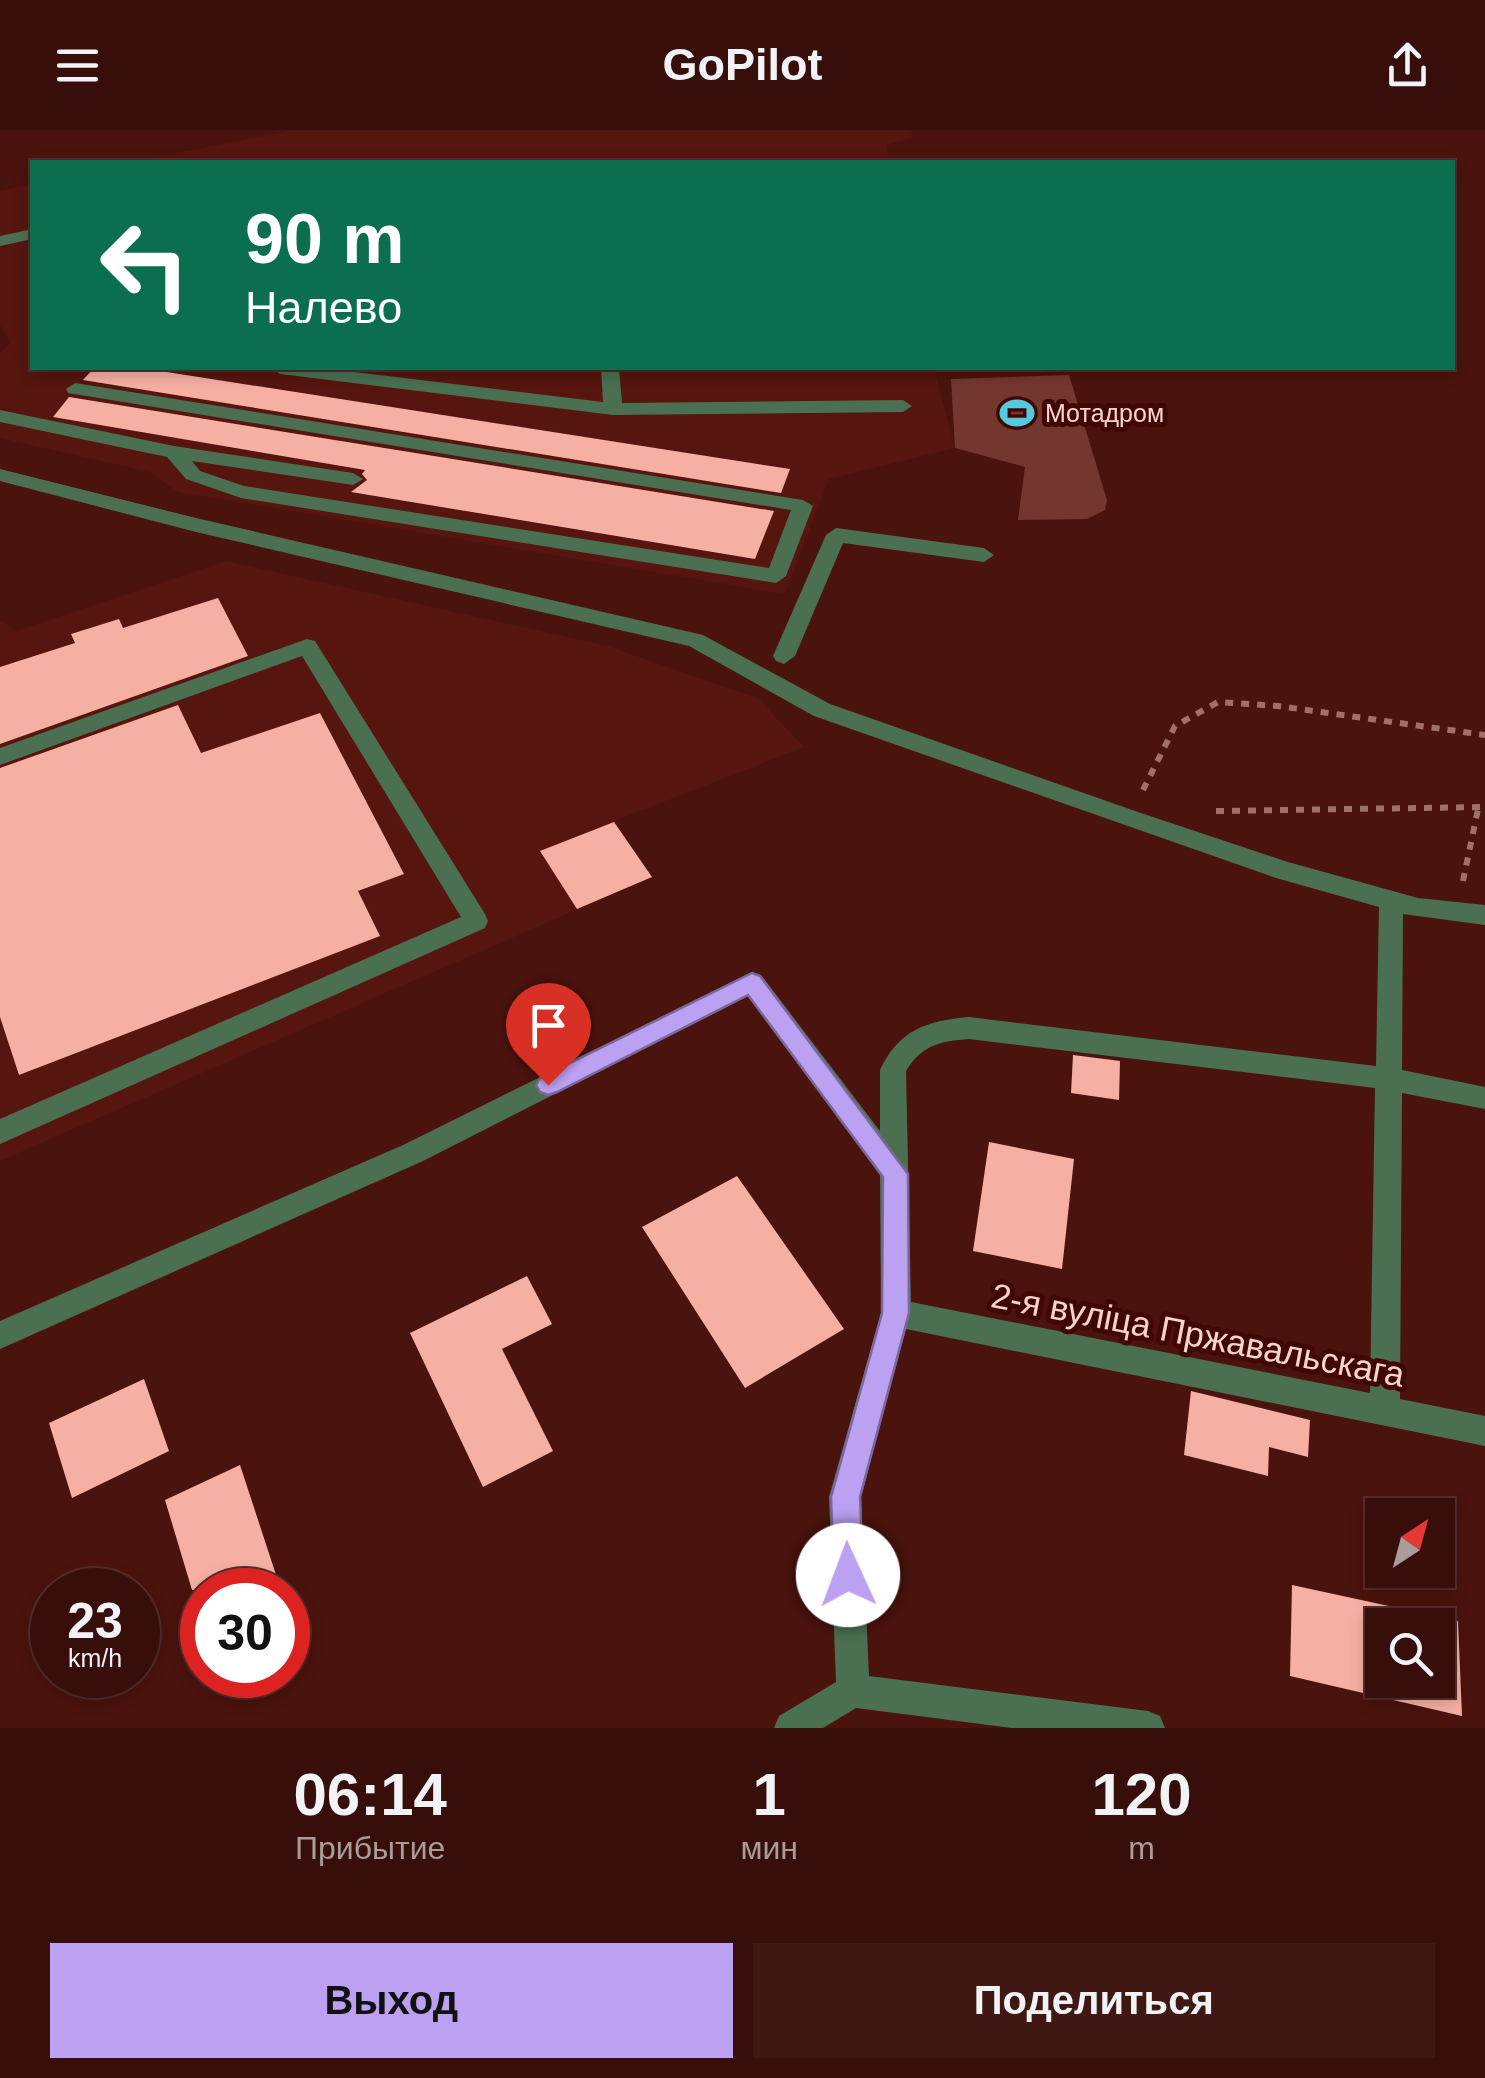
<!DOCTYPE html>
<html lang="ru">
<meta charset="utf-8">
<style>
:root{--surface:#380e0a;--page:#3f1713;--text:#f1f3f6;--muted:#ab9c9c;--line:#522e2b;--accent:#bca0f2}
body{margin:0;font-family:Arial,sans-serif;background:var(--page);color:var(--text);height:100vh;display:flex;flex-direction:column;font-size:38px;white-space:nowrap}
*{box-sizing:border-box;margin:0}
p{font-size:32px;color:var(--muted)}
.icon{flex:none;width:55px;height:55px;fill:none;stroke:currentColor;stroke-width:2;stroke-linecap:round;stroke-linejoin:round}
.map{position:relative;height:1598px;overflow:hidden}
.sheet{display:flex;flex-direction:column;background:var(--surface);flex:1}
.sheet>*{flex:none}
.top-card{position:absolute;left:30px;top:30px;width:1425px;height:210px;border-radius:0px;box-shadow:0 5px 15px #0003,0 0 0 2px var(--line);background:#0b6e4f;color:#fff;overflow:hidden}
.needle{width:65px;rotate:36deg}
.buttons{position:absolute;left:1365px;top:1368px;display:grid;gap:20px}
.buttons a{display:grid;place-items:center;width:90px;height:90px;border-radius:0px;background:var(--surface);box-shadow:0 5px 15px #0003,0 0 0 2px var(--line);font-size:50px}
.speed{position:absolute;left:30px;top:1438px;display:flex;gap:20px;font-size:50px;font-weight:700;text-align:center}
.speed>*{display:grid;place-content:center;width:130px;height:130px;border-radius:50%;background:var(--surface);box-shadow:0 5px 15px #0003,0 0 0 2px var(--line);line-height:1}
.speed small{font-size:25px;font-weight:400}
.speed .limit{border:15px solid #d22;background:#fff;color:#111}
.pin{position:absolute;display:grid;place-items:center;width:85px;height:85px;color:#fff;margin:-102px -42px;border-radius:50% 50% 50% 0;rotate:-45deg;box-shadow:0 0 10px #0007}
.pin .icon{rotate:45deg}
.me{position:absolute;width:110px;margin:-55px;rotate:358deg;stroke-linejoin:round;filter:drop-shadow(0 0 8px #0008)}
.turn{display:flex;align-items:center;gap:35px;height:210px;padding:0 50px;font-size:45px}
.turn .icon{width:130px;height:130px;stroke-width:2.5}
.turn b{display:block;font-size:70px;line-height:85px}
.eta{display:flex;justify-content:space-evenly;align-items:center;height:170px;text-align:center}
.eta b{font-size:60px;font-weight:700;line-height:70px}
.action{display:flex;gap:20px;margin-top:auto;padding:20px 50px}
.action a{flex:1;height:115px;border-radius:0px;background:var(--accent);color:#111;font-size:40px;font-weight:700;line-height:115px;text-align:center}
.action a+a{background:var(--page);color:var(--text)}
header{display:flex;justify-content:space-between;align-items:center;height:130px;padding:0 50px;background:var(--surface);font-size:45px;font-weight:700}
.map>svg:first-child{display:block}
.built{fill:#56150f}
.green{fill:#73372f}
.building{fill:#f6afa3;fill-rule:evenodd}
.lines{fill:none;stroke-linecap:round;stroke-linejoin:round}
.path{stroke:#a0716b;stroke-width:6;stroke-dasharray:8 8;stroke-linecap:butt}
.minor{fill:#4a7051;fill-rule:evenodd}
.route{fill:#bca0f2;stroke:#7a689d;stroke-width:2.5}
.labels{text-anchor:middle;stroke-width:10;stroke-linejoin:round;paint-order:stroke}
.far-poi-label{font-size:25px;fill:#f9d4cd;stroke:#400704;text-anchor:start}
.near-street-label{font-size:35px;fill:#f9d4cd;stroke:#400704}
</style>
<header><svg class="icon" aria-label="menu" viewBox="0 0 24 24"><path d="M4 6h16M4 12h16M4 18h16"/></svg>GoPilot<svg class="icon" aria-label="share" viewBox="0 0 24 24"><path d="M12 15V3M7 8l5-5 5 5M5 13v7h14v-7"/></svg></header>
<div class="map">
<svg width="1485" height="1598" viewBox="0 0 1485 1598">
<rect width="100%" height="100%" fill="#4b130d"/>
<path class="built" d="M293 0H911L913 8 886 15 890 32H131Z
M32 54V238H934L955 318 829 349 785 464 178 362 149 342 0 308V223L10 212 0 195V61Z
M226 431 608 516 759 569 804 617 615 691 652 747 0 1031V490L16 501Z"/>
<path class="green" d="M1069 245 1107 370 1105 380 1087 389 1018 390 1025 337 955 318 951 249Z"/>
<path class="building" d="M94 238H141L790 339 781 363 83 250Z
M69 267 774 381 755 429 351 362 367 350 362 344 365 340 53 287Z
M218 468 248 526 0 614V537L75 513 71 504 119 489 123 498Z
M178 575 201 623 320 583 404 744 358 761 380 806 19 945 0 887V638Z
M614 692 652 747 577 779 540 721Z
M1073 925 1120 931 1119 970 1071 963Z
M989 1012 1074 1029 1062 1139 973 1121Z
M737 1046 844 1199 745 1258 642 1097Z
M527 1146 552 1194 502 1219 553 1321 483 1357 410 1203Z
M144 1249 169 1321 72 1368 49 1293Z
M1191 1261 1310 1290 1308 1327 1269 1317 1268 1346 1184 1325Z
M240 1335 281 1460H192L165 1370Z
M1292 1455 1458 1491 1462 1586 1290 1546ZM1382 1495H1438V1550H1382Z"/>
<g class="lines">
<path class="path" d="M1143 660 1175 596 1218 572 1278 576 1485 605
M1216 681 1485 677
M1463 751 1478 679"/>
<path class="minor" d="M32 99V109L0 116V106Z
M271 238H321L603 272 601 238H619L622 273 903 270 912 276 903 282 613 285 280 244Z
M75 253 803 370 813 376 786 446 776 453 241 368 186 349 167 327 0 292V280L174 316 353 343 363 349 353 355 192 331 200 341 244 356 769 438 791 380 68 263 66 259Z
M0 339 196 388 703 505 830 574 1138 682 1288 732 1418 768 1485 775V795L1403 784 1402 940 1485 957V979L1402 963 1400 1269 1485 1286V1316L906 1199 861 1367 869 1546 1148 1581 1160 1586 1165 1598H1012L856 1578 823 1598H774L779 1586 836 1552 829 1367 881 1183 880 1045 748 866 423 1031 0 1219V1191L403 1015 752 842 761 845 880 1001V940C899 900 926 891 969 887L1376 936 1379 777 1276 748 814 586 689 516 196 402 0 351ZM969 909 1375 958 1370 1263 911 1172 906 941C922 915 940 911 969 909Z
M836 398 984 418 994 425 984 432 843 413 795 526 784 534 776 531 773 526 826 405Z
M307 509 315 511 485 784 488 791 485 798 0 1014V989L461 787 302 526 0 635V618Z"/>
</g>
<path class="route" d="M752 843 760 846 908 1044 909 1183 860 1367 863 1445 859 1455 848 1460 838 1455 834 1445 831 1367 882 1183 883 1047 748 865 557 962 548 965 540 962 536 955 540 948Z"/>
<defs>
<g id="stadium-bare" transform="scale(2.7)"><path d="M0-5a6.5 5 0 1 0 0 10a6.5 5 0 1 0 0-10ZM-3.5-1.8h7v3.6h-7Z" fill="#54cadd" stroke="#400704" stroke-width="2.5" paint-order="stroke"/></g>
</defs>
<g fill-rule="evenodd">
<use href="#stadium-bare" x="1017" y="283"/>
</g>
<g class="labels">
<g class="far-poi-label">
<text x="1045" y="292">Мотадром</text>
</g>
<g class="near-street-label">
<text transform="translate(1198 1205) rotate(11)" y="12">2-я вуліца Пржавальскага</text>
</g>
</g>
</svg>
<div class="buttons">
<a><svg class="needle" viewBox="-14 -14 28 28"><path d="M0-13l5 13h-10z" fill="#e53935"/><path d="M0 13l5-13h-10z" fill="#ab9c9c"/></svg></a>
<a><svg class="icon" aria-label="search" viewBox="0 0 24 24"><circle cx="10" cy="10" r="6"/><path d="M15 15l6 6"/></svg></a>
</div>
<div class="speed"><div>23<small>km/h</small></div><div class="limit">30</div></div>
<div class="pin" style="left:548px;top:955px;background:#d93025"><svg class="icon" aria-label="arrive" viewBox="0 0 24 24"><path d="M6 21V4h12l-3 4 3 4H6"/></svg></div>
<svg class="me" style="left:848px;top:1445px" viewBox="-20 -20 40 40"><circle r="19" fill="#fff"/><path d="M0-13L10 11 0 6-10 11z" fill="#bca0f2"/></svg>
<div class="top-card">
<div class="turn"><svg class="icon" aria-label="left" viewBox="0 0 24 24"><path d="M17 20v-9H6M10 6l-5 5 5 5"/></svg><div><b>90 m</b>Налево</div></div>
</div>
</div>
<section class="sheet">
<div class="eta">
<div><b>06:14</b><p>Прибытие</p></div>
<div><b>1</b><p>мин</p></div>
<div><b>120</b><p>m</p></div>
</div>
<div class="action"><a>Выход</a><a>Поделиться</a></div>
</section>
